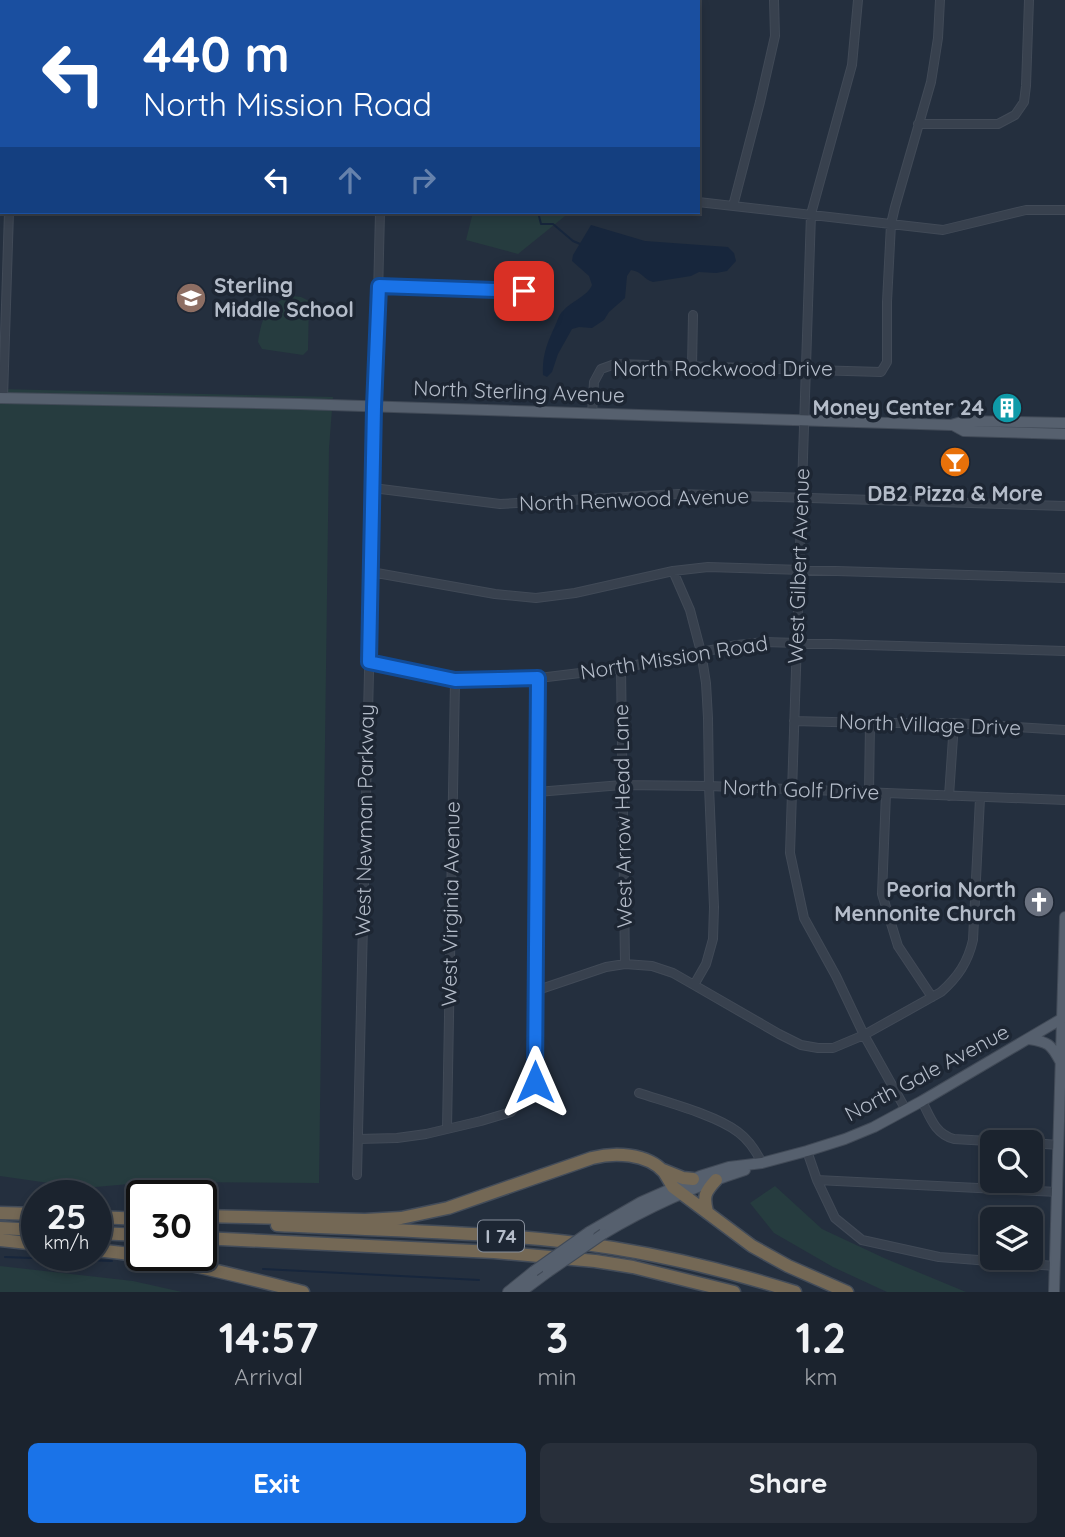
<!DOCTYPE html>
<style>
:root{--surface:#1b232e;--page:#282f3a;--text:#f1f3f6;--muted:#a0a4aa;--line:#39404a;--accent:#1a73e8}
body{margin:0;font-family:Quicksand,sans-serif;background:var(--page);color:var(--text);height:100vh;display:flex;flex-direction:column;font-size:26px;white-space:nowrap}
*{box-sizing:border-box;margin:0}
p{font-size:23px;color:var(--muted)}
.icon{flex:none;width:38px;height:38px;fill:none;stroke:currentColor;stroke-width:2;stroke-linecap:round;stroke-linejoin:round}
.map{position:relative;height:1292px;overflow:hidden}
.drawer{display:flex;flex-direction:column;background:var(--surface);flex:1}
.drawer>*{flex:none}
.hud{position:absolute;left:0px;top:0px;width:700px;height:214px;box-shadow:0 4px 10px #0003,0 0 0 2px var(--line);background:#1a4fa0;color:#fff;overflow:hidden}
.buttons{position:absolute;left:980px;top:1130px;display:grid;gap:14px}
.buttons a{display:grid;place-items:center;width:63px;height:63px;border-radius:10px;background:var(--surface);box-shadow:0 4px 10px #0003,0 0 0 2px var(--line);font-size:35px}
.speed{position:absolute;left:21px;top:1180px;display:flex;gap:14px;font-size:35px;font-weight:700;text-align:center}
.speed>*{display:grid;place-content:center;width:91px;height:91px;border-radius:50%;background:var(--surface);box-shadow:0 4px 10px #0003,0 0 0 2px var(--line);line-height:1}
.speed small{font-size:18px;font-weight:400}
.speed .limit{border:4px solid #111;border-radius:10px;background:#fff;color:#111}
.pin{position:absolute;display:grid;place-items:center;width:60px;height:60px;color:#fff;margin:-30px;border-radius:14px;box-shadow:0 4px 10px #0006}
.me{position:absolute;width:77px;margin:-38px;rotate:0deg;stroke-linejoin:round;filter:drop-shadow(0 0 5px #0008)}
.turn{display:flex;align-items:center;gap:24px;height:147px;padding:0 28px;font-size:32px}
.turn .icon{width:91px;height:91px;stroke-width:2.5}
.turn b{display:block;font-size:49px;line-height:60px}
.lanes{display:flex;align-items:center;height:66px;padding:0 28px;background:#0003;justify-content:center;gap:35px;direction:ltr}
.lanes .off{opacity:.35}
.eta{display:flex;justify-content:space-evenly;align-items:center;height:119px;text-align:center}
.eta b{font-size:42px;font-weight:800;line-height:49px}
.action{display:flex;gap:14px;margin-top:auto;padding:14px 28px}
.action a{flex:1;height:80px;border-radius:10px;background:var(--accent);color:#fff;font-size:28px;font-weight:800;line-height:80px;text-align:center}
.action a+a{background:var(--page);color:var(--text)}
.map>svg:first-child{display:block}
.green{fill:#263c3f}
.water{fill:#17263c}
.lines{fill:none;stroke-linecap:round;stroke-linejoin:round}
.stream{stroke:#17263c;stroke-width:2}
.minor-casing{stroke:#414a57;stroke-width:10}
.major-casing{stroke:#414a57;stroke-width:12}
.highway-casing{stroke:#434c59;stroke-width:15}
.minor{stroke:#38414e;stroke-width:8}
.major{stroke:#56606e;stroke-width:10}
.highway{stroke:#746855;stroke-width:12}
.major-bridge-casing{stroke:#414a57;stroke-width:12;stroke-linecap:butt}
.major-bridge{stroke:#56606e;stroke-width:10}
.route-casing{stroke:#114b97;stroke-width:18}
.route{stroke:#1a73e8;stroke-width:12}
.labels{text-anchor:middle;stroke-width:7;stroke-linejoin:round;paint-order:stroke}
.shield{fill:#1d2633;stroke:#878f9c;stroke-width:2}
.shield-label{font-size:19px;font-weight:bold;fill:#b4bcc9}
.poi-label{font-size:21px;font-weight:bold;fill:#b4bcc9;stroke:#1d2633;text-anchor:end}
.street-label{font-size:21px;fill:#b4bcc9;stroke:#1d2633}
</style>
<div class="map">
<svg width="1065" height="1292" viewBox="0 0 1065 1292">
<rect width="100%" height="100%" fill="#242f3e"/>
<path class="green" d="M473 212H570L518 254 466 240Z
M293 296 301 297 309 301 308 350 303 355 262 349 258 342C262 317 266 303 293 296Z
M0 389 333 397 329 448 319 1183 152 1182 84 1188 0 1176Z
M775 1186 822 1229 884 1258 966 1292H887L833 1267 774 1233 750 1203Z
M0 1266 133 1281 182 1292H0Z"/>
<path class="water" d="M591 225 645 241 728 247 734 253 736 261 727 271 716 273 699 272 691 276 653 282C643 279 643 272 631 270L627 276 625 298 609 312 604 320 592 328 579 327 572 329 558 354 552 372 547 377 543 375C542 356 547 343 555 326 557 322 559 314 563 311 571 301 587 297 592 285L589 276 572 261 573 255Z"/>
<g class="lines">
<path class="stream" d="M538 212 541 224H553L573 241 580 244
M5 1257 112 1261
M263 1269 479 1280"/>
<g class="minor-casing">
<path id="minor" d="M601 0V2
M692 0V2
M858 0 852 65 811 214 790 853 804 918 836 976 864 1035 906 1110
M396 2 397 0
M510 2 512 0
M0 16H2
M918 124H998L1015 115 1024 102 1026 86 1029 0
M0 128 2 129
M0 202H2
M698 202 943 230 1026 210H1065
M733 206 760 102 775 36 774 0
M379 286 524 291
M692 367 693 315
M3 398 9 212
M592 414 594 382 601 369 615 364 881 372 887 362V302L891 224 895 207 931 82 938 38 940 0
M373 488 500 504 679 494 1065 506
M673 571 690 610 701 652 706 683 708 718 709 786 714 907 713 939 706 964 694 985
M371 572 495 594 536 598 575 593 673 571 708 567 1065 578
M369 662 455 680 539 678 621 668 737 645 764 642 1065 651
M621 668 625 964
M794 721 870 723H954L1065 730
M537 792 622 785 709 786 1065 800
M869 793 870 723
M886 793 882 894 898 946 932 997
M949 796 954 723
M535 991 606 967 625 964 652 966 673 973 694 985 779 1034 801 1045 818 1048H833L864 1035 941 992C958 977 968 962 973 940L980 798
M639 1093C666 1102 716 1115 738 1132 749 1140 756 1151 762 1163
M922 1101C930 1117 935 1134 954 1139L1021 1143
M447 1129 455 680
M358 1139 397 1138 426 1134 481 1121 511 1112 535 1082 539 678
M1031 1143 1059 1145
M807 1151 817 1180 835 1218 862 1240 939 1257 1055 1266
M357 1175 380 212
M817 1180 1058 1192"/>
</g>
<g class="major-casing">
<path id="major" d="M0 398 300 404 951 425 965 421 1065 423
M953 425 964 431 1065 434
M1029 1039C1048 1042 1051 1044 1060 1061
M589 1232 641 1202 700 1176 729 1167 762 1163 807 1151 845 1139 874 1127 922 1101 1063 1018
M603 1234C648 1207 695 1186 745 1170
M508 1292 534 1271
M521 1292 548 1272
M1054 1292 1065 917"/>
</g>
<g class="highway-casing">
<path id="highway" d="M663 1170 683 1178 693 1179
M707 1212C703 1196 705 1192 716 1180
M0 1213 37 1214
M201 1216 365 1220 401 1218 448 1208 592 1158C614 1152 647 1153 664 1172 667 1177 670 1182 673 1187L752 1246 788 1266 847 1292
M96 1217 142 1219
M277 1225C388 1231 502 1231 613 1248 675 1258 735 1273 795 1292
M0 1228 37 1230
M96 1233 142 1235
M201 1238 494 1252 595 1261 633 1267 734 1292
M0 1240 37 1244
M96 1250C167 1257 235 1275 303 1292"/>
</g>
<use href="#minor" class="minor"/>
<use href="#major" class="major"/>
<use href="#highway" class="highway"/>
<g class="major-bridge-casing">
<path id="major-bridge" d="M534 1271 589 1232
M548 1272 603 1234"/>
</g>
<use href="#major-bridge" class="major-bridge"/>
</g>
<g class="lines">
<g class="route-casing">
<path id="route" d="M524 291 379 286 374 407 369 662 455 680 538 678 535 1082"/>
</g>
<use href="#route" class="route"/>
</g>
<defs>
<g id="school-disc" transform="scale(1.575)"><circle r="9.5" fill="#8d6e63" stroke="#1d2633"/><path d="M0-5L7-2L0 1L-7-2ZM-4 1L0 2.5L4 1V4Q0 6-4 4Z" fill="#fff"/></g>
<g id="building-disc" transform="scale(1.575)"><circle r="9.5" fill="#0f9aa8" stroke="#1d2633"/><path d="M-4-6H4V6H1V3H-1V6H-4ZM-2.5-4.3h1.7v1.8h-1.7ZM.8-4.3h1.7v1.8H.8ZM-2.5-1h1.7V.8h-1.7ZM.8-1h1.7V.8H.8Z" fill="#fff"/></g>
<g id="bar-disc" transform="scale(1.575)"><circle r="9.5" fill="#e8710a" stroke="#1d2633"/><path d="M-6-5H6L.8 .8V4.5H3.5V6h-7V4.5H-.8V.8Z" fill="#fff"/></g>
<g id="church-disc" transform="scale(1.575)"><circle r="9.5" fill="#6b7280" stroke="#1d2633"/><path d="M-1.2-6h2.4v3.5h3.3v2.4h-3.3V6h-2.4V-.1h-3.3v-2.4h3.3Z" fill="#fff"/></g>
</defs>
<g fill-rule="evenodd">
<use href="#school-disc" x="191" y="298"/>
<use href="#building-disc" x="1007" y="408"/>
<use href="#bar-disc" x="955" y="462"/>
<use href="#church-disc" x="1039" y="902"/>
</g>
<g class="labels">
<rect class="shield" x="478" y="1220.5" width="46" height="31" rx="5"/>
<g class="shield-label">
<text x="501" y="1243">I 74</text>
</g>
<g class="poi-label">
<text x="214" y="293" text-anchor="start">Sterling<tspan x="214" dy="24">Middle School</tspan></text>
<text x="984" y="415">Money Center 24</text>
<text x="955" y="501" text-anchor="middle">DB2 Pizza &amp; More</text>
<text x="1016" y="897">Peoria North<tspan x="1016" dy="24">Mennonite Church</tspan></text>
</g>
<g class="street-label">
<text x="723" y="376">North Rockwood Drive</text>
<text transform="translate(519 392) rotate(2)" y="7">North Sterling Avenue</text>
<text transform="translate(634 500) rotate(-2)" y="7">North Renwood Avenue</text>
<text transform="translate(799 566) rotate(-88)" y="7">West Gilbert Avenue</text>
<text transform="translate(674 658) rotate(-9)" y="7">North Mission Road</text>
<text transform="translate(930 725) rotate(2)" y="7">North Village Drive</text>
<text transform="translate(801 790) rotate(2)" y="7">North Golf Drive</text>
<text transform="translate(623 816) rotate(-91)" y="7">West Arrow Head Lane</text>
<text transform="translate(365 820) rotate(-89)" y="7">West Newman Parkway</text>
<text transform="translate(451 904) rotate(-89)" y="7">West Virginia Avenue</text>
<text transform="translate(927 1073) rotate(-28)" y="7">North Gale Avenue</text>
</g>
</g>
</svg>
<div class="buttons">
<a><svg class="icon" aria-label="search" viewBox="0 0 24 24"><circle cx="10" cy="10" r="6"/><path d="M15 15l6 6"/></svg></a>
<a><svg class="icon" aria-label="layers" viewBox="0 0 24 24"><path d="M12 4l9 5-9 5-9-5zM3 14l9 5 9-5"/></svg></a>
</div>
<div class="speed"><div>25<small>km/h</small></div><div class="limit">30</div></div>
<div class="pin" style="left:524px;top:291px;background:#d93025"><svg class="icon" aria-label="arrive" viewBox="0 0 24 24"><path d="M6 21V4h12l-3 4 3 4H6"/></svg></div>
<svg class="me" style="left:535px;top:1082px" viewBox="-20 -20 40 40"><path d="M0-17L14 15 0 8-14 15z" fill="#1a73e8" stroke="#fff" stroke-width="4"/></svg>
<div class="hud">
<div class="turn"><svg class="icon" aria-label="left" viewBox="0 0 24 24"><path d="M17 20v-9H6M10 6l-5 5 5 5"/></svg><div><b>440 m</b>North Mission Road</div></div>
<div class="lanes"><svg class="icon" aria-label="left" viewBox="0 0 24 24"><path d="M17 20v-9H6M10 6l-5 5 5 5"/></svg><svg class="icon off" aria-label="ahead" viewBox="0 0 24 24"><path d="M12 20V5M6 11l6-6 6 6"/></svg><svg class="icon off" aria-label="right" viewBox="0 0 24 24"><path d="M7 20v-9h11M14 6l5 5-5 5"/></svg></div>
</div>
</div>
<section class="drawer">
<div class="eta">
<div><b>14:57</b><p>Arrival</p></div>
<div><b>3</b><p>min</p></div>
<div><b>1.2</b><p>km</p></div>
</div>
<div class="action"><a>Exit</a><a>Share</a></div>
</section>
